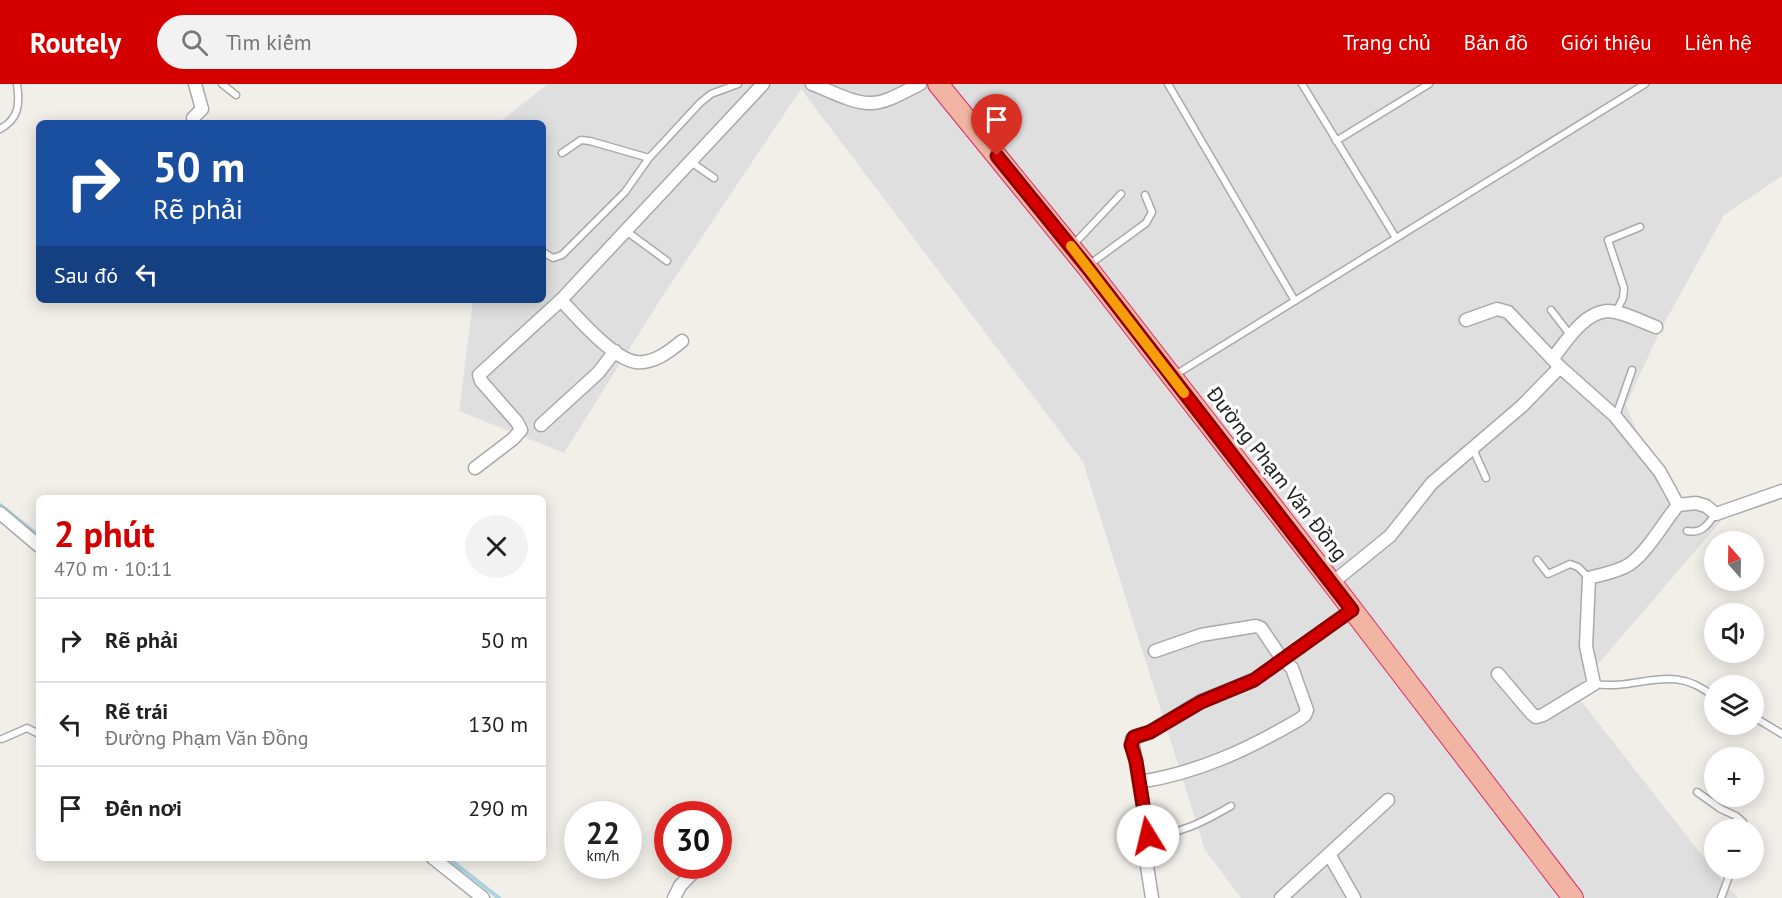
<!DOCTYPE html>
<html lang="vi">
<meta charset="utf-8">
<style>
:root{--surface:#fff;--page:#f2f2f2;--text:#222;--muted:#767676;--line:#e0e0e0;--accent:#d40000}
body{margin:0;font-family:"PT Sans",sans-serif;background:var(--page);color:var(--text);height:100vh;display:flex;flex-direction:column;font-size:22px;white-space:nowrap}
*{box-sizing:border-box;margin:0}
p{font-size:20px;color:var(--muted)}
.icon{flex:none;width:33px;height:33px;fill:none;stroke:currentColor;stroke-width:2;stroke-linecap:round;stroke-linejoin:round}
.map{position:relative;flex:1;overflow:hidden}
.sheet{position:absolute;left:36px;top:411px;width:510px;height:366px;display:flex;flex-direction:column;background:var(--surface);border-radius:9px;box-shadow:0 3px 15px #0003}
.sheet>*{flex:none}
.top-card{position:absolute;left:36px;top:36px;width:510px;height:183px;border-radius:9px;box-shadow:0 3px 15px #0003;background:#1a4fa0;color:#fff;overflow:hidden}
.needle{width:39px;rotate:340deg}
.buttons{position:absolute;left:1704px;top:447px;display:grid;gap:12px}
.buttons a{display:grid;place-items:center;width:60px;height:60px;border-radius:50%;background:var(--surface);box-shadow:0 3px 15px #0003;font-size:30px}
.speed{position:absolute;left:564px;top:717px;display:flex;gap:12px;font-size:30px;font-weight:700;text-align:center}
.speed>*{display:grid;place-content:center;width:78px;height:78px;border-radius:50%;background:var(--surface);box-shadow:0 3px 15px #0003;line-height:1}
.speed small{font-size:15px;font-weight:400}
.speed .limit{border:9px solid #d22;background:#fff;color:#111}
.pin{position:absolute;display:grid;place-items:center;width:51px;height:51px;color:#fff;margin:-62px -26px;border-radius:50% 50% 50% 0;rotate:-45deg;box-shadow:0 0 6px #0007}
.pin .icon{rotate:45deg}
.me{position:absolute;width:66px;margin:-33px;rotate:351deg;stroke-linejoin:round;filter:drop-shadow(0 0 4px #0008)}
.turn{display:flex;align-items:center;gap:21px;height:126px;padding:0 18px;font-size:27px}
.turn .icon{width:78px;height:78px;stroke-width:2.5}
.turn b{display:block;font-size:42px;line-height:51px}
.then{display:flex;align-items:center;height:57px;padding:0 18px;background:#0003;gap:12px;font-size:22px}
.round{display:grid;place-items:center;flex:none;width:63px;height:63px;border-radius:32px;background:var(--page)}
.headline{display:flex;align-items:center;justify-content:space-between;height:102px;padding:0 18px}
h1{font-size:36px;font-weight:600;line-height:45px;color:var(--accent)}
ul{padding:0;list-style:none}
li{display:flex;align-items:center;gap:18px;height:84px;padding:0 18px;border-top:2px solid var(--line)}
li div{flex:1}
li b{display:block;font-size:22px}
li em{font-style:normal}
header{display:flex;align-items:center;gap:36px;box-sizing:border-box;height:84px;padding:0 30px;background:var(--accent);color:#fff}
header strong{font-size:28px}
nav{display:flex;gap:33px;margin-inline-start:auto;font-size:21px}
.search{width:420px;height:54px;background:var(--page);display:flex;align-items:center;gap:15px;box-sizing:border-box;padding:0 21px;border-radius:33px;color:var(--muted);font-size:22px}
.map>svg:first-child{display:block}
.residential{fill:#e0dfdf}
.lines{fill:none;stroke-linecap:round;stroke-linejoin:round}
.stream{stroke:#aad3df;stroke-width:4}
.service-casing{stroke:#a9a9a9;stroke-width:9}
.minor-casing{stroke:#a9a9a9;stroke-width:15}
.trunk-casing{stroke:#dc2a67;stroke-width:22}
.service{stroke:#fff;stroke-width:6}
.minor{stroke:#fff;stroke-width:12}
.trunk{stroke:#f2b4a3;stroke-width:20}
.route-casing{stroke:#8a0000;stroke-width:15}
.route{stroke:#d40000;stroke-width:10}
.slow{stroke:#f59e0b;stroke-width:10}
.labels{text-anchor:middle;stroke-width:6;stroke-linejoin:round;paint-order:stroke}
.street-label{font-size:21px;fill:#222;stroke:#fff}
</style>
<header>
<strong>Routely</strong>
<div class="search"><svg class="icon" aria-label="search" viewBox="0 0 24 24"><circle cx="10" cy="10" r="6"/><path d="M15 15l6 6"/></svg>Tìm kiếm</div>
<nav><a>Trang chủ</a><a>Bản đồ</a><a>Giới thiệu</a><a>Liên hệ</a></nav>
</header>
<div class="map">
<svg width="1782" height="814" viewBox="0 0 1782 814">
<rect width="100%" height="100%" fill="#f2efe9"/>
<path class="residential" d="M548 0H1782V92L1724 131 1660 247 1626 321 1663 411 1727 430 1574 608 1723 798 1738 814H1241L1205 766 1083 378 801 5 660 216 564 369 459 327 473 216H543V39H498Z"/>
<g class="lines">
<path class="stream" d="M0 421 39 452
M448 774 499 814"/>
<g class="service-casing">
<path id="service" d="M222 0 236 11
M1168 0 1295 217
M1302 0 1396 154
M0 45C19 35 20 20 17 0
M1336 57 1429 0
M562 69 581 56 590 57 649 74
M691 78 714 94
M626 147 667 177
M1074 160 1121 110
M543 168 553 174 562 171 625 108 649 74 700 19 711 10 738 0
M1090 180 1146 139 1152 128 1145 111
M1551 226 1571 252
M1616 228 1623 214 1624 204 1608 156 1640 143
M1175 291 1645 0
M1616 332 1632 286
M1473 365 1486 394
M1687 447C1701 450 1708 441 1715 430
M1537 476 1548 490 1570 480 1578 483 1589 494
M1594 600C1640 607 1672 577 1714 613
M1754 633 1782 650
M2 655 27 644 39 650
M1697 708 1721 725 1736 732 1743 738 1744 746
M1148 752C1181 750 1203 738 1231 722
M1721 814 1732 784"/>
</g>
<g class="minor-casing">
<path id="minor" d="M812 0C828 6 854 20 871 19 887 19 905 7 920 0
M193 34 202 25 195 0
M561 216C577 233 613 275 636 278 654 280 670 267 682 257
M1466 236 1497 225 1508 228 1560 283 1615 332 1660 388 1678 421
M1552 275C1566 258 1583 229 1607 227 1622 227 1642 238 1656 243
M541 341 598 289 615 267
M475 384 513 355 521 346 517 338 481 297 479 291 561 216 763 0
M0 429 39 462
M1332 499 1390 452 1432 399 1522 322 1560 283
M1498 590 1532 630 1536 633 1543 631 1594 600 1586 562 1589 494C1603 490 1618 488 1630 480 1648 467 1664 438 1678 421L1696 419 1706 422 1716 430 1782 407
M1139 698C1198 689 1249 665 1300 635L1305 631 1307 626 1292 584 1282 575 1261 544 1256 542 1201 551 1155 567
M1329 770 1354 814
M433 774 483 814
M674 814 680 802 699 782
M1152 814 1147 782 1148 752 1132 655 1150 648 1201 617 1254 596 1352 526
M1281 814 1388 716"/>
</g>
<g class="trunk-casing">
<path id="trunk" d="M938 0 1087 183 1332 499 1573 814"/>
</g>
<use href="#service" class="service"/>
<use href="#minor" class="minor"/>
<use href="#trunk" class="trunk"/>
</g>
<g class="lines">
<g class="route-casing">
<path id="route" d="M997 72 1087 183 1352 526 1254 596 1201 618 1150 648 1134 653 1131 661 1136 677 1148 752"/>
</g>
<use href="#route" class="route"/>
<path class="slow" d="M1071 162 1184 309"/>
</g>
<g class="labels">
<g class="street-label">
<text transform="translate(1277 390) rotate(52)" y="7">Đường Phạm Văn Đồng</text>
</g>
</g>
</svg>
<div class="buttons">
<a><svg class="needle" viewBox="-14 -14 28 28"><path d="M0-13l5 13h-10z" fill="#e53935"/><path d="M0 13l5-13h-10z" fill="#767676"/></svg></a>
<a><svg class="icon" aria-label="sound" viewBox="0 0 24 24"><path d="M4 9h4l5-4v14l-5-4H4zM17 9q2 3 0 6"/></svg></a>
<a><svg class="icon" aria-label="layers" viewBox="0 0 24 24"><path d="M12 4l9 5-9 5-9-5zM3 14l9 5 9-5"/></svg></a>
<a>+</a>
<a>−</a>
</div>
<div class="speed"><div>22<small>km/h</small></div><div class="limit">30</div></div>
<div class="pin" style="left:997px;top:72px;background:#d93025"><svg class="icon" aria-label="arrive" viewBox="0 0 24 24"><path d="M6 21V4h12l-3 4 3 4H6"/></svg></div>
<svg class="me" style="left:1148px;top:752px" viewBox="-20 -20 40 40"><circle r="19" fill="#fff"/><path d="M0-13L10 11 0 6-10 11z" fill="#d40000"/></svg>
<div class="top-card">
<div class="turn"><svg class="icon" aria-label="right" viewBox="0 0 24 24"><path d="M7 20v-9h11M14 6l5 5-5 5"/></svg><div><b>50 m</b>Rẽ phải</div></div>
<div class="then">Sau đó<svg class="icon" aria-label="left" viewBox="0 0 24 24"><path d="M17 20v-9H6M10 6l-5 5 5 5"/></svg></div>
</div>
<section class="sheet">
<div class="headline"><div><h1>2 phút</h1><p>470 m · 10:11</p></div><a class="round"><svg class="icon" aria-label="close" viewBox="0 0 24 24"><path d="M6 6l12 12M18 6L6 18"/></svg></a></div>
<ul>
<li><svg class="icon" aria-label="right" viewBox="0 0 24 24"><path d="M7 20v-9h11M14 6l5 5-5 5"/></svg><div><b>Rẽ phải</b></div><em>50 m</em></li>
<li><svg class="icon" aria-label="left" viewBox="0 0 24 24"><path d="M17 20v-9H6M10 6l-5 5 5 5"/></svg><div><b>Rẽ trái</b><p>Đường Phạm Văn Đồng</p></div><em>130 m</em></li>
<li><svg class="icon" aria-label="arrive" viewBox="0 0 24 24"><path d="M6 21V4h12l-3 4 3 4H6"/></svg><div><b>Đến nơi</b></div><em>290 m</em></li>
</ul>
</section>
</div>
